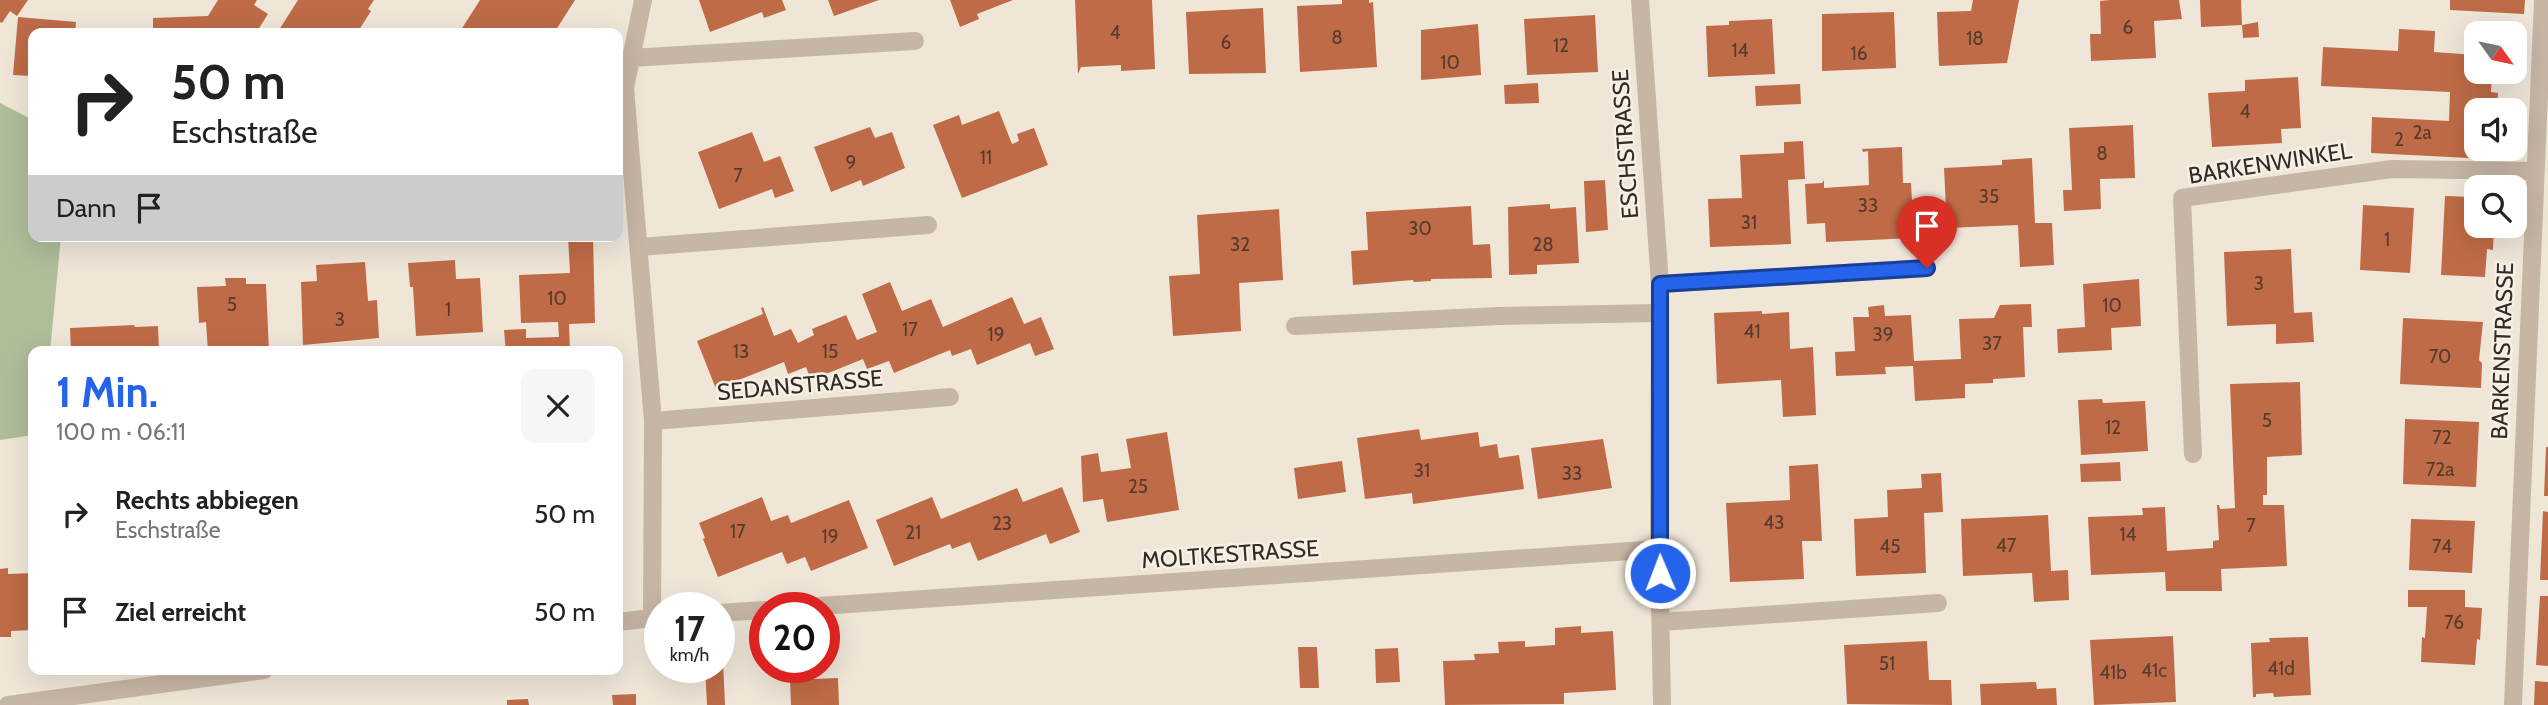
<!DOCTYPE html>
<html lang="de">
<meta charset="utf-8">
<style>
:root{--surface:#fff;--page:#f6f6f6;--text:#222;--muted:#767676;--accent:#2563eb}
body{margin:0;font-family:Cabin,sans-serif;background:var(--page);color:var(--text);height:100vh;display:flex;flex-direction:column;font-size:26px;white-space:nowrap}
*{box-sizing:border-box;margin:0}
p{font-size:23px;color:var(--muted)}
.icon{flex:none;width:38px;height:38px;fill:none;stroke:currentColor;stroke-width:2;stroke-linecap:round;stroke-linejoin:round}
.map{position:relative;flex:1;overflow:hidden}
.panel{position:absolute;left:28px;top:346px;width:595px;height:329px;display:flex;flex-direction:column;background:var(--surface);border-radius:14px;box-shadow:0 7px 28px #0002}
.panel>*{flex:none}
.banner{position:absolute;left:28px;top:28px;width:595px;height:214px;border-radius:14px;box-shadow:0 7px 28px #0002;background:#fff;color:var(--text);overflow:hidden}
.needle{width:46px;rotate:123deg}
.controls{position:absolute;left:2464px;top:21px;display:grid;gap:14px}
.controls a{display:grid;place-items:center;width:63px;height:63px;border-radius:14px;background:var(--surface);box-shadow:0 7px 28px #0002;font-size:35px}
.speed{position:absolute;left:644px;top:592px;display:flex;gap:14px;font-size:35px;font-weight:700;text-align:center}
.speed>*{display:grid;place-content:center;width:91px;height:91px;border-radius:50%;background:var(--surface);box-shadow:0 7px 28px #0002;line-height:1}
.speed small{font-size:18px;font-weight:400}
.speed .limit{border:10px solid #d22;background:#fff;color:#111}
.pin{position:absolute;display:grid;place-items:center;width:60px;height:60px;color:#fff;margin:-72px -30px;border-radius:50% 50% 50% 0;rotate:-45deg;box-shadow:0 0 7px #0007}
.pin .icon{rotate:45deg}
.me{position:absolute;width:77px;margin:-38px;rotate:359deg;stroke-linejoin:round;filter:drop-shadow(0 0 5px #0008)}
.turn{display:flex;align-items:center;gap:24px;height:147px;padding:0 28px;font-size:32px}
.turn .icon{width:91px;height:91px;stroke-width:2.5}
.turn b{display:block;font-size:49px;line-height:60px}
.then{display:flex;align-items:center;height:66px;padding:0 28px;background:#0003;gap:14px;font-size:26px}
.round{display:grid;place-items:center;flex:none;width:74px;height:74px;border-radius:14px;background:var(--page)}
.overview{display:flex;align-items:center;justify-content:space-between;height:119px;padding:0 28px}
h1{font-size:42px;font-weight:700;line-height:52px;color:var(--accent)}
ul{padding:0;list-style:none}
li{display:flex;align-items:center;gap:21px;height:98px;padding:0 28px}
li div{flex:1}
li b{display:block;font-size:26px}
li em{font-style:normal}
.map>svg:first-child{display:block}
.green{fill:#afbd99}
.building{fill:#bf6b47}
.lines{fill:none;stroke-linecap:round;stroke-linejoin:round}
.lane{stroke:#c6b6a5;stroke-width:18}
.street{stroke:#c6b6a5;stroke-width:18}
.route-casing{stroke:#184099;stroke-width:18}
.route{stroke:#2563eb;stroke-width:12}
.labels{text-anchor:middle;stroke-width:5;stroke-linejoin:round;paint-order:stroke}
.number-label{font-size:19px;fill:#563b2e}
.street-label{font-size:23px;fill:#332b26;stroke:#f7f0e4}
</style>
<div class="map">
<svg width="2548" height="705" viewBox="0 0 2548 705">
<rect width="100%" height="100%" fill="#efe6d8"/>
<path class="green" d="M0 103 33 120V236H61L50 352H33V435L0 440Z"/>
<path class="building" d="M0 0H28L17 16 10 11 2 23 0 22Z
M218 0H257L254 5 268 14 256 33H153V18L208 16Z
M298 0H374L368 9 371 11 357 33H277Z
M480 0H575L554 33H459Z
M699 0H782L786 10 764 18 762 12 710 32Z
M828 0H879L834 16Z
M950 0H1013L977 14 979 19 960 27Z
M1075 0H1152L1155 69 1121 71V65L1081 67 1078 74Z
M1342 0H1369V3L1373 2 1377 67 1300 72 1297 6 1342 4Z
M1973 0H2019L2007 63 1939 66 1937 12 1971 11Z
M2110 0H2179L2182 19 2154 21 2156 58 2091 61 2090 34H2101L2100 1Z
M2200 0H2241L2242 25 2201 27Z
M2450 0H2525L2524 14 2450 10Z
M1263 8 1266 73 1189 74 1186 12Z
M1894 12 1896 68 1822 71V14Z
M1595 15 1598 72 1527 75 1524 19Z
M18 17 76 22 75 33H33V76L13 75Z
M1772 19 1775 74 1708 77 1706 26 1729 25V21Z
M2258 22 2259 37 2243 38 2242 25Z
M1478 24 1481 75 1421 80V30Z
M2399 29 2435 31 2434 52 2476 55V72H2492L2491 92 2498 93 2497 110H2476V149H2488V159L2371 153 2372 117 2449 121 2450 92 2321 86 2323 47 2398 51Z
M2298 77 2301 128 2281 129 2282 143 2212 147 2208 93 2245 91V80Z
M1538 83 1539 103 1505 104 1504 85Z
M1800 84 1801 104 1756 106 1755 86Z
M999 111 1012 144 1019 141 1017 134 1034 128 1048 165 962 198 933 125 959 115 962 125Z
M2133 125 2135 178 2100 179 2101 209 2064 211 2063 190H2072L2069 128Z
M870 127 875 138 892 132 905 168 863 186 861 180 831 192 814 147Z
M752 132 764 162 780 156 794 191 775 198 772 189 719 209 698 152Z
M1803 141 1805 179 1788 180 1791 244 1710 247 1708 199 1742 198 1740 155 1784 153V142Z
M1902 147 1903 183H1911L1914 238 1826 242 1825 223 1807 224 1805 184 1822 183 1824 180V188L1869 185 1868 151 1863 152 1862 149Z
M2032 158 2035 223H2052L2054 265 2020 267 2018 225 1947 228 1944 168 2002 165V160Z
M1605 180 1608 230 1586 232 1584 181Z
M2445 196 2476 197V226H2494L2493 250 2487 249 2485 277 2441 275Z
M1550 204V209L1576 207 1579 263 1537 265V274L1509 275 1508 207Z
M2363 205 2414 208 2410 273 2360 270Z
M1471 206 1473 245 1490 244 1492 278 1431 279V281L1414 282 1413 280 1353 285 1351 251 1368 250 1366 212Z
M1279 209 1283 280 1239 283 1241 331 1173 336 1169 276 1200 274 1197 215Z
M568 236H593L595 323 569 324 570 352H506L504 330 526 329V338L559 337 558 322 521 323 519 275 570 273Z
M2291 249 2294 313 2312 312 2314 342 2276 344V324L2227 326 2224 252Z
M455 260 456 279 480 278 483 332 416 336 413 287H410L408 263Z
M365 262 368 301 377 300 379 338 303 345 301 282 317 281 316 265Z
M225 278H246V284H266L269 352H208L206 322 199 323 197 287 226 286Z
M2139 279 2141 326 2111 328 2112 350 2058 353 2057 329 2085 327 2083 284Z
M890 282 902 311 931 299 943 327 1012 297 1024 324 1041 317 1054 349 1035 356 1030 343 977 365 971 349 952 356 950 350 894 373 889 361 867 369 863 359 811 380 806 367 788 374 784 362 716 389 697 341 763 314 761 308 763 307 774 336 791 329 798 343 814 335 812 329 846 315 857 340 877 332 862 294Z
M2031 304 2032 327H2023L2025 377 1993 379V383L1965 384V398L1915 401 1913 366 1885 367 1886 374 1836 376 1835 352 1855 351 1853 317H1869L1868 307 1884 305 1885 316 1911 315 1914 361 1961 359 1959 319 1994 318 2000 305Z
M1762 311V314L1789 312 1790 349 1813 347 1816 415 1783 417 1781 380 1717 384 1714 313Z
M2403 318 2483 322 2479 360 2482 363 2481 388 2400 384Z
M134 325 135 327 158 326 159 352H71L70 328Z
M2300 382 2302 455 2267 457V495H2263V505H2284L2287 566 2221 569 2222 591H2166L2165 572 2091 575 2088 517 2143 515 2142 508 2165 507 2167 551 2213 548V541L2219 540 2217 505H2219L2220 509 2235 508 2230 384Z
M2102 399 2103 403 2145 401 2148 451 2081 455 2078 400Z
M2405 419 2479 422 2476 487 2403 484Z
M1419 429 1421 440 1478 432 1480 447 1497 444 1499 458 1519 455 1524 489 1413 504 1412 493 1365 499 1357 438Z
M1167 432 1179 510 1107 522 1103 499 1083 502 1081 456 1098 453 1101 472 1131 468 1126 439Z
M1603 439 1612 488 1538 499 1531 448Z
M2546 447H2548V496H2544Z
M1342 461 1346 492 1298 499 1294 468Z
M2120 462 2121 481 2081 482 2080 464Z
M1818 464 1822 541H1802L1804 579 1730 582 1726 503 1790 500 1789 466Z
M1941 473 1943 512 1924 513 1926 573 1856 576 1854 519 1888 517 1887 490 1922 488 1921 474Z
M1062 487 1080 532 1050 544 1046 534 978 561 970 542 952 549 950 544 894 566 876 520 932 497 941 519 1017 488 1023 502Z
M762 497 771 521 788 515 791 523 849 500 868 548 811 571 805 557 787 564 782 552 718 577 703 539 705 538 699 523Z
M2543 511 2548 512V580H2540Z
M2048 515 2051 571 2068 570 2069 600 2034 602 2032 573 1963 576 1961 519Z
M2411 519 2475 521 2472 573 2409 570Z
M8 568V574L33 573V630L11 631V637H0V569Z
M2408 590H2465V607L2482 608 2480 640 2477 639 2475 665 2421 662 2422 637 2425 638 2427 607H2408Z
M2540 596H2548V666L2536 665Z
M1581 626V633L1613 631 1616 690 1564 693V704L1445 705 1443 661 1475 660 1474 654 1499 653 1498 642 1525 641V647L1555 645V628Z
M2173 636 2176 702 2094 705 2090 640Z
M2308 637 2311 695 2274 697 2273 693 2256 694V697H2253L2251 643 2270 642 2269 638Z
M1927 641 1929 680H1951L1952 705 1847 704 1844 645Z
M1298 647H1317L1319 688H1300Z
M1398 648 1400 682 1376 683 1375 649Z
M719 662H723L725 705H707L705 667H719Z
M838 678 839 705H791L790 680Z
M2535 681 2548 682V705H2534Z
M2036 682 2037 689 2056 688 2057 705H1981L1980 684Z
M636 694V705H613L612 695Z
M528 699 529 705H507V700Z"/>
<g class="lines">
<path class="lane" d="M1660 284 1927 268
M1295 326 1499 316 1659 313
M1659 549 1662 705
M1661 622 1938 603"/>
<path class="street" d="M643 0 625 88 653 421 652 618
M630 58 915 41
M639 247 928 225
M653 421 950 397
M2193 454 2182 198 2392 169 2534 171
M805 607 1659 549 1660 284 1640 0
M719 613 765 610
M618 622 660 617
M8 705 264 670
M2513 705 2543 0"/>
</g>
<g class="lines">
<g class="route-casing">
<path id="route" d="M1660 573V284L1927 268"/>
</g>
<use href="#route" class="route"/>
</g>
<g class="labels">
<g class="number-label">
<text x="2128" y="34">6</text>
<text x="1115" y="39">4</text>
<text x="1337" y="44">8</text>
<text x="1975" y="45">18</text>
<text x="1226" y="49">6</text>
<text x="1561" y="52">12</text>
<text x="1740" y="57">14</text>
<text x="1859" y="60">16</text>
<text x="1450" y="69">10</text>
<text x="2245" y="118">4</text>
<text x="2422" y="139">2a</text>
<text x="2399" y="146">2</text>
<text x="2102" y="160">8</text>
<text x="986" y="164">11</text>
<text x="851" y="169">9</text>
<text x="738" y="182">7</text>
<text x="1989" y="203">35</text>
<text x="1868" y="212">33</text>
<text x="1749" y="229">31</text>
<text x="1420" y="235">30</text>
<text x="2387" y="246">1</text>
<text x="1240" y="251">32</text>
<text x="1543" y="251">28</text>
<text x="2259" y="290">3</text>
<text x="557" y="305">10</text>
<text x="232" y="311">5</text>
<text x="2112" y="312">10</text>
<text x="448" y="316">1</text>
<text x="340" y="326">3</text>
<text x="910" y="336">17</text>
<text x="1752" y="338">41</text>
<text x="996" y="341">19</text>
<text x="1883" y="341">39</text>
<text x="1992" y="350">37</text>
<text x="741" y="358">13</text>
<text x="830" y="358">15</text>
<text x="2440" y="363">70</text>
<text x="2267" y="427">5</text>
<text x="2113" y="434">12</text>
<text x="2442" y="444">72</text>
<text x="2440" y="476">72a</text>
<text x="1422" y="477">31</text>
<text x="1572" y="480">33</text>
<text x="1138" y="493">25</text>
<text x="1774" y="529">43</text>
<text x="1002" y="530">23</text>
<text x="2251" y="532">7</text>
<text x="738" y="538">17</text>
<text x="913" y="539">21</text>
<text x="2128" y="541">14</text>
<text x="830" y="543">19</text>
<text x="2006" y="552">47</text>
<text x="1890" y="553">45</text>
<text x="2442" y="553">74</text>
<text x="2454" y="629">76</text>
<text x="1887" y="670">51</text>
<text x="2281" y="675">41d</text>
<text x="2154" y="677">41c</text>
<text x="2113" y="679">41b</text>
</g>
<g class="street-label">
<text transform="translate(1625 144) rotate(-94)" y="8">ESCHSTRASSE</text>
<text transform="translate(2270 163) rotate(-9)" y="8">BARKENWINKEL</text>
<text transform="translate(2502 351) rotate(-88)" y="8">BARKENSTRASSE</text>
<text transform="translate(800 385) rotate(-5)" y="8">SEDANSTRASSE</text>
<text transform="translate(1230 554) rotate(-4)" y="8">MOLTKESTRASSE</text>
</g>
</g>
</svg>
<div class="controls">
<a><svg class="needle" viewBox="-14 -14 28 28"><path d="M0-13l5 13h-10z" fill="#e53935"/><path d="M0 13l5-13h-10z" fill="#767676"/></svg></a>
<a><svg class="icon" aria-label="sound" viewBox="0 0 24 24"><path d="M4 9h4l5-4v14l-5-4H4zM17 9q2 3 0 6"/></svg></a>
<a><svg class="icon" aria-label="search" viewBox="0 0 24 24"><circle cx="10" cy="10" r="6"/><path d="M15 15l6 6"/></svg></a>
</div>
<div class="speed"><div>17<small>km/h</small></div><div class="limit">20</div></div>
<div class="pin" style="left:1927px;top:268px;background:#d93025"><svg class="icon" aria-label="arrive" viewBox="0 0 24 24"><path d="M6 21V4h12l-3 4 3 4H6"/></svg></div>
<svg class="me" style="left:1660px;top:573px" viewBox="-20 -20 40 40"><circle r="17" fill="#2563eb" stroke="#fff" stroke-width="3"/><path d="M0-11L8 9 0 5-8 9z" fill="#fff"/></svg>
<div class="banner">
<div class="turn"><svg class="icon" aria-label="right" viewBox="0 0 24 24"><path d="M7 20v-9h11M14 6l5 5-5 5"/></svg><div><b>50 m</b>Eschstraße</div></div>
<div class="then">Dann<svg class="icon" aria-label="arrive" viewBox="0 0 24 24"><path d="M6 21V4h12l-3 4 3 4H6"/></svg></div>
</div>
<section class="panel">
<div class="overview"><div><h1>1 Min.</h1><p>100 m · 06:11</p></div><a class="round"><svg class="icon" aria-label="close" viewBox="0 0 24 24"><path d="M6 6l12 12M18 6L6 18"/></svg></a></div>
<ul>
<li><svg class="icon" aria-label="right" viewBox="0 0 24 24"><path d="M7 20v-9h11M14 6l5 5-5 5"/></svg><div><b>Rechts abbiegen</b><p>Eschstraße</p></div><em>50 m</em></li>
<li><svg class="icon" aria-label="arrive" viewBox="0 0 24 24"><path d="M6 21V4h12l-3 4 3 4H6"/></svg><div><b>Ziel erreicht</b></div><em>50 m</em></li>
</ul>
</section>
</div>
